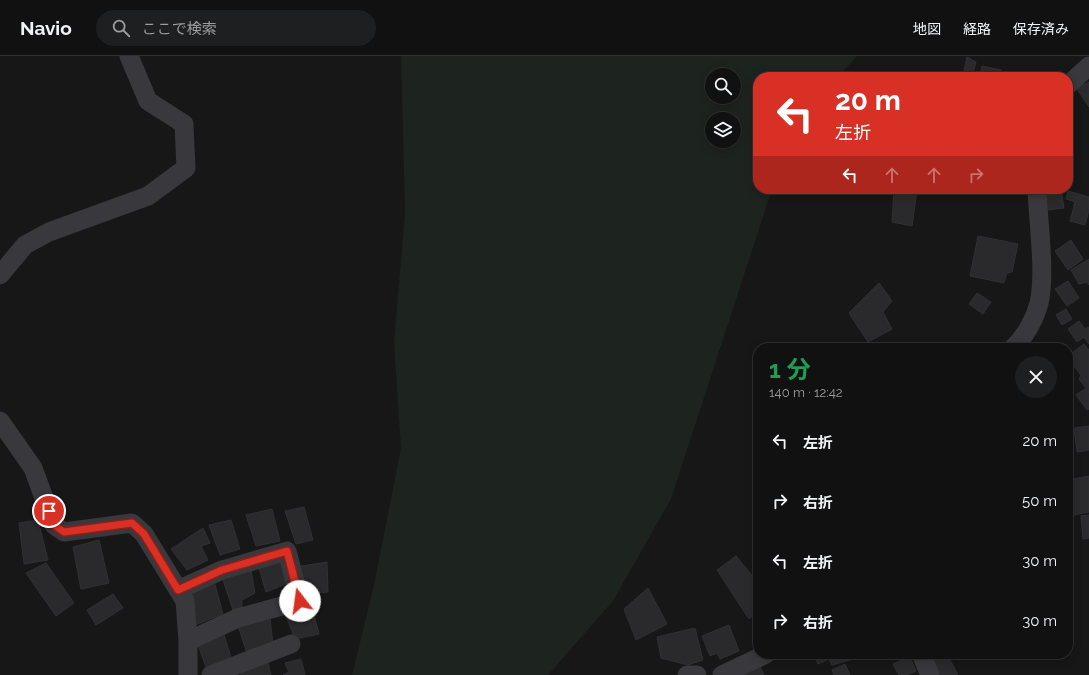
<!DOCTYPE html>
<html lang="ja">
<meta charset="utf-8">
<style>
:root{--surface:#111112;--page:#1e1f20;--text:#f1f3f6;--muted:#9c9d9f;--line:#303132}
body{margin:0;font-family:Raleway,"Noto Sans JP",sans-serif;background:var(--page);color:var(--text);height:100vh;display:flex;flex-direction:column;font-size:15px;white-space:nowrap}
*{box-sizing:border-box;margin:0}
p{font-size:13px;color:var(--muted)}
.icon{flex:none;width:22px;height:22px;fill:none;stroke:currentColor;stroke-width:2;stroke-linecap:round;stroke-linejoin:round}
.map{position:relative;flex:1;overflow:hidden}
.panel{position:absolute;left:753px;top:287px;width:320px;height:316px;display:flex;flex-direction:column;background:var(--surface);border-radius:16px;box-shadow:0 2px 10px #0003,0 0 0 1px var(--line)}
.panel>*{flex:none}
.guide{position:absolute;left:753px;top:16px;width:320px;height:122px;border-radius:16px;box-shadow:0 2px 10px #0003,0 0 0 1px var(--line);background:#d93025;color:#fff;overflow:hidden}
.controls{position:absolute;left:705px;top:12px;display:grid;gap:8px}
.controls a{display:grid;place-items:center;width:36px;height:36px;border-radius:50%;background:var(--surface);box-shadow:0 2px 10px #0003,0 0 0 1px var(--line);font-size:20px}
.pin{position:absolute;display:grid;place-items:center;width:34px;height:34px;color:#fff;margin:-17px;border:2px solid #fff;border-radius:50%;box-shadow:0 1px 4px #0007}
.me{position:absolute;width:44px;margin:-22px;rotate:345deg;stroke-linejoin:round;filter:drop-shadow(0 0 3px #0008)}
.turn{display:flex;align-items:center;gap:14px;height:84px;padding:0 16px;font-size:18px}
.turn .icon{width:52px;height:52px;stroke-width:2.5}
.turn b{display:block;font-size:28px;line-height:34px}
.lanes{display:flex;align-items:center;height:38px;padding:0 16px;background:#0003;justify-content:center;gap:20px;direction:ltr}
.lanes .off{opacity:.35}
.round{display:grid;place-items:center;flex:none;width:42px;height:42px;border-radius:21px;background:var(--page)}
.overview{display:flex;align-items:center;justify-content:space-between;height:68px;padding:0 16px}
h1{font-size:24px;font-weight:700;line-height:30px;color:#1e9e55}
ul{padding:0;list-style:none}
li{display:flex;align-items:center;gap:12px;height:60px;padding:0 16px}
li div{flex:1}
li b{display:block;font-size:15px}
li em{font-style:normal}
header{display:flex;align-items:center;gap:24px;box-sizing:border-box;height:56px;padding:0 20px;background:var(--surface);border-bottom:1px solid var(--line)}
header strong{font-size:19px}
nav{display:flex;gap:22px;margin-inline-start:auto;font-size:14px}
.search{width:280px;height:36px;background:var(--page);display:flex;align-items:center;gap:10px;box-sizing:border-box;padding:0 14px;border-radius:22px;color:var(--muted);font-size:15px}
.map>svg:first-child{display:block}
.green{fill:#1d231e;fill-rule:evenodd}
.building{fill:#2a2a2c;stroke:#313134}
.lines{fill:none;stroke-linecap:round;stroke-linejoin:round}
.street{stroke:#38383d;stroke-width:19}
.route-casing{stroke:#8d1f18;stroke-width:10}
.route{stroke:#d93025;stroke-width:7}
</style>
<header>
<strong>Navio</strong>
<div class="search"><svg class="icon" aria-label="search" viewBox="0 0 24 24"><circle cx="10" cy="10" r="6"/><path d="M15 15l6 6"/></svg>ここで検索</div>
<nav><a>地図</a><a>経路</a><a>保存済み</a></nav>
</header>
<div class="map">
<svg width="1089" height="619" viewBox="0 0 1089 619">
<rect width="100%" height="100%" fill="#171718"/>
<path class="green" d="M401 0H857L838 21H758V133H772L671 443 613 545 548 619H352L374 529 401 392 394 286 405 157ZM712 19H734V41H712ZM712 63H734V85H712Z"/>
<path class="building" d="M967 1 976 6 972 21 963 20Z
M982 10 1001 14 1000 21H980Z
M1088 26 1089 27V51L1077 33Z
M894 133H917L912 170 892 166Z
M1044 133H1061L1064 152 1047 154Z
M1068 135 1089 141V154L1085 169 1070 165 1075 146 1066 143Z
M978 180 1018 188 1012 216 1007 217 1004 227 970 220Z
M1071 184 1083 203 1068 214 1055 195Z
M1089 203V229L1087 226 1079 228 1071 214Z
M1068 225 1079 242 1067 250 1055 233Z
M879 227 892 245 883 256 892 273 868 286 849 257Z
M977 237 991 246 983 258 969 248Z
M1066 253 1072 263 1062 269 1056 259Z
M1079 265 1085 273 1089 271V288L1084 281 1077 286 1068 273Z
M1084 288 1089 294V336L1079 323 1081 319 1068 303V300Z
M1085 333 1089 337V353L1087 354 1076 339Z
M1068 357 1070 372H1068Z
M1089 370V394L1077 396 1074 372Z
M1068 378 1072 392 1068 393Z
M1089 420V456L1074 459 1068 424Z
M304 451 313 484 296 488 285 455Z
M272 453 280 485 256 490 246 459Z
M1089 459V482L1083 483 1081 460Z
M38 464 48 504 24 508 19 467Z
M231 464 240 493 220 499 209 469Z
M203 472 210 487 201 490 208 504 187 514 171 493Z
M99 484 109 527 81 533 73 491Z
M736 500 754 522 758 519V535L756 537 758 540V555L749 563 717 514Z
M281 501 286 528 266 536 258 508Z
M327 506 328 536 301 539 296 511Z
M46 507 74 547 56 560 26 517Z
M250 509 255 537 242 544V551L233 554 221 518Z
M214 525 223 558 195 569 185 534Z
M648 532 667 568 636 584 624 553Z
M113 538 123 552 96 569 87 554Z
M311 548 319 578 295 583 284 554Z
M269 554 273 588 247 597 237 567Z
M729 569 739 595 720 603 717 597 710 600 702 580Z
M695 572 703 604 688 609 661 602 657 581Z
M223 575 232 605 207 614 197 586Z
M818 598H860V601L832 609 829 603 818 608 814 599Z
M943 600 945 604 949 602 958 619H936L933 605Z
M910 601 916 615 907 619H899L893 608Z
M301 603 305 619H283L289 616 285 607Z
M757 605 764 619H728Z
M268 607 271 619H241L240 616Z
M845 608 850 619H834L832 614Z"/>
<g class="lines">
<path class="street" d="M1068 29 1089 10
M0 219 25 189 49 176 148 140 186 112 184 68 148 45 129 0
M1013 292C1025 281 1035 263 1039 247 1046 218 1038 165 1037 133
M0 365 33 412 54 469 64 476 132 467 144 478 185 545 188 585V619
M178 534 222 514 287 495 300 545 238 562 188 585
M921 598 930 619
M211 619 291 588
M687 619H697
M722 619 766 598"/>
</g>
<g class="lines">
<g class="route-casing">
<path id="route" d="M49 455 54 469 64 476 132 467 144 478 178 534 222 514 287 495 300 545"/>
</g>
<use href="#route" class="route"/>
</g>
</svg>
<div class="controls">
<a><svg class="icon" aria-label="search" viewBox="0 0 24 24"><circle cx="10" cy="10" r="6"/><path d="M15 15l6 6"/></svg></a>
<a><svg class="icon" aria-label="layers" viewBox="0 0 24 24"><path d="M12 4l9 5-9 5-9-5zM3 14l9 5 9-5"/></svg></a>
</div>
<div class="pin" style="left:49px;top:455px;background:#d93025"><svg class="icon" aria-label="arrive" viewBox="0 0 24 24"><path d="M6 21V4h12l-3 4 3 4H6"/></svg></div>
<svg class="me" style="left:300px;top:545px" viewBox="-20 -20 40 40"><circle r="19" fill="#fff"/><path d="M0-13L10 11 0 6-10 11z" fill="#d93025"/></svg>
<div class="guide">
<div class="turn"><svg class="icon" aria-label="left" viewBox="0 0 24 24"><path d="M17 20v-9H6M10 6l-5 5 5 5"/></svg><div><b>20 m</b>左折</div></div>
<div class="lanes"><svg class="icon" aria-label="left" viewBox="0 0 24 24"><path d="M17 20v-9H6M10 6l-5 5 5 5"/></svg><svg class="icon off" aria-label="ahead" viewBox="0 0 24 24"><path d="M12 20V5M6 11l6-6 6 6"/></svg><svg class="icon off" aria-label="ahead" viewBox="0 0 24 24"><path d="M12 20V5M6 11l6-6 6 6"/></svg><svg class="icon off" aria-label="right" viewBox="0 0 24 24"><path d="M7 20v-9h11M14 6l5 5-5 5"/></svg></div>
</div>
<section class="panel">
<div class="overview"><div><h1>1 分</h1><p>140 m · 12:42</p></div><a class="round"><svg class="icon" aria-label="close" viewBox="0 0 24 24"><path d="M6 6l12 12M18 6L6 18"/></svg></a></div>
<ul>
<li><svg class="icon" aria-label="left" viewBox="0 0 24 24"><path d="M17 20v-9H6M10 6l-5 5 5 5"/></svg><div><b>左折</b></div><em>20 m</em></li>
<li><svg class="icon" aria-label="right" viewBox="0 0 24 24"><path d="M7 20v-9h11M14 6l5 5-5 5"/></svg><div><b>右折</b></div><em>50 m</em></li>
<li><svg class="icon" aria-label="left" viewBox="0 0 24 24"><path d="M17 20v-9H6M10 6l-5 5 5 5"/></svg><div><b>左折</b></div><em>30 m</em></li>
<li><svg class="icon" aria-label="right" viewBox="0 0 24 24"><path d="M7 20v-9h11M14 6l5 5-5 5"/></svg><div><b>右折</b></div><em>30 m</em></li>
</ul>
</section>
</div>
